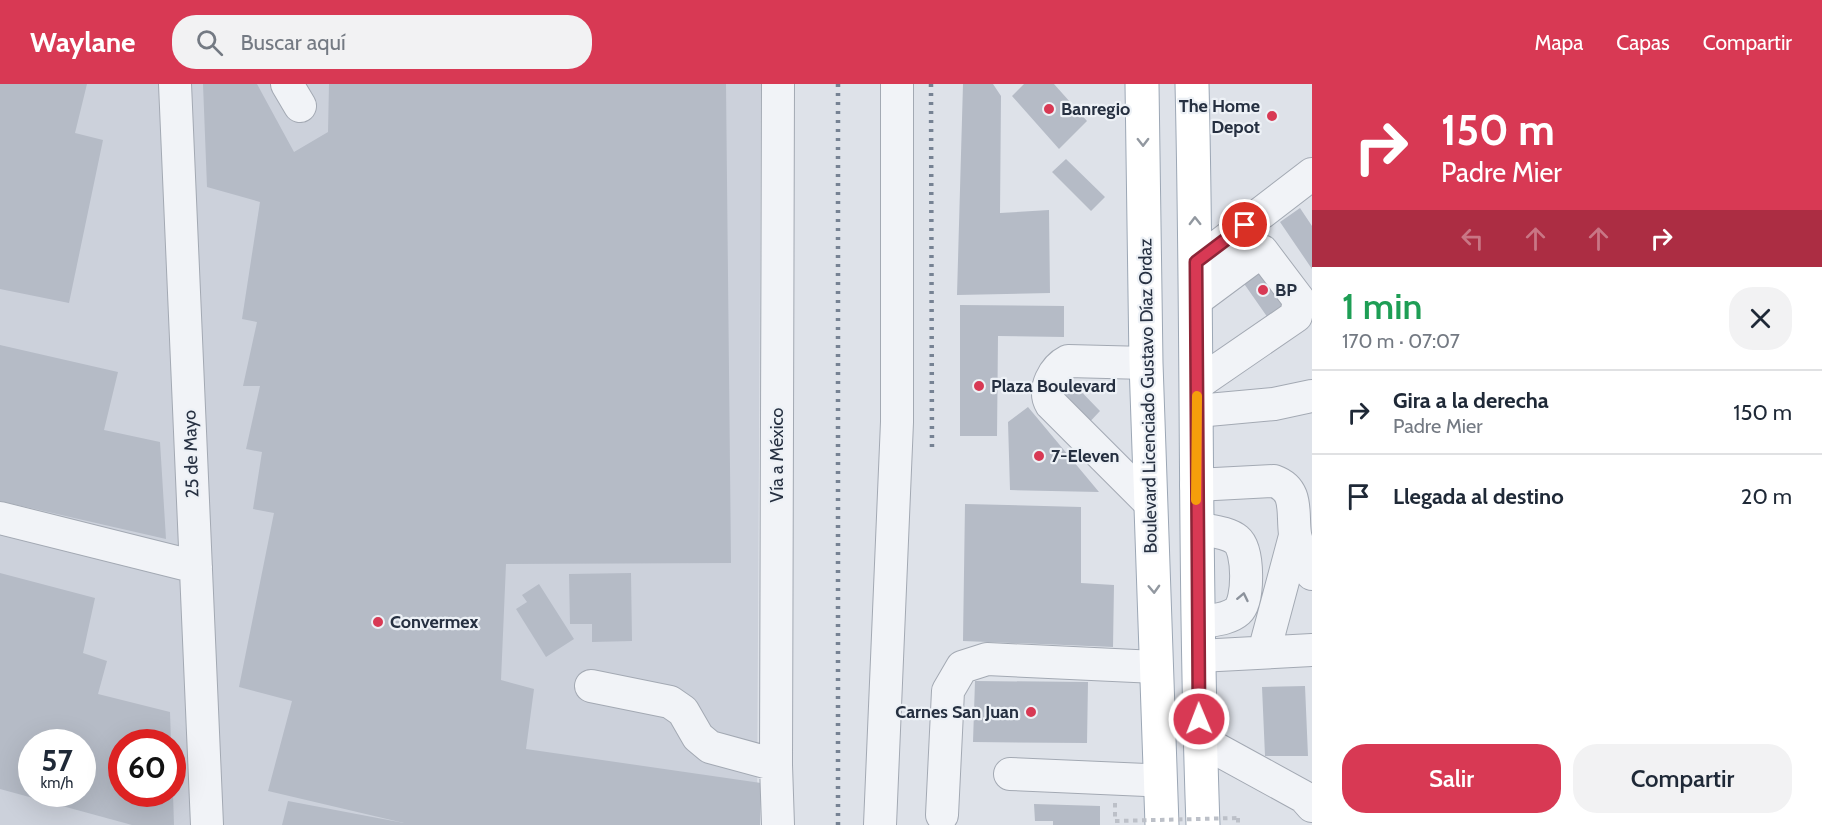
<!DOCTYPE html>
<html lang="es">
<meta charset="utf-8">
<style>
:root{--surface:#fff;--page:#f2f2f3;--text:#1f2937;--muted:#747a83;--line:#e0e1e3;--accent:#d83954}
body{margin:0;font-family:Cabin,sans-serif;background:var(--page);color:var(--text);height:100vh;display:flex;flex-direction:column;font-size:22px;white-space:nowrap}
*{box-sizing:border-box;margin:0}
p{font-size:20px;color:var(--muted)}
.icon{flex:none;width:33px;height:33px;fill:none;stroke:currentColor;stroke-width:2;stroke-linecap:round;stroke-linejoin:round}
.map{position:relative;flex:1;overflow:hidden}
.drawer{display:flex;flex-direction:column;background:var(--surface);width:510px}
.drawer>*{flex:none}
.top-card{background:#d83954;color:#fff;overflow:hidden}
.speed{position:absolute;left:18px;top:645px;display:flex;gap:12px;font-size:30px;font-weight:700;text-align:center}
.speed>*{display:grid;place-content:center;width:78px;height:78px;border-radius:50%;background:var(--surface);box-shadow:0 6px 24px #0002;line-height:1}
.speed small{font-size:15px;font-weight:400}
.speed .limit{border:9px solid #d22;background:#fff;color:#111}
.pin{position:absolute;display:grid;place-items:center;width:51px;height:51px;color:#fff;margin:-26px;border:3px solid #fff;border-radius:50%;box-shadow:0 2px 6px #0007}
.me{position:absolute;width:66px;margin:-33px;rotate:359deg;stroke-linejoin:round;filter:drop-shadow(0 0 4px #0008)}
.turn{display:flex;align-items:center;gap:21px;height:126px;padding:0 30px;font-size:27px}
.turn .icon{width:78px;height:78px;stroke-width:2.5}
.turn b{display:block;font-size:42px;line-height:51px}
.lanes{display:flex;align-items:center;height:57px;padding:0 30px;background:#0003;justify-content:center;gap:30px;direction:ltr}
.lanes .off{opacity:.35}
.round{display:grid;place-items:center;flex:none;width:63px;height:63px;border-radius:24px;background:var(--page)}
.headline{display:flex;align-items:center;justify-content:space-between;height:102px;padding:0 30px}
h1{font-size:36px;font-weight:600;line-height:45px;color:#1e9e55}
.cta{display:flex;gap:12px;margin-top:auto;padding:12px 30px}
.cta a{flex:1;height:69px;border-radius:24px;background:var(--accent);color:#fff;font-size:24px;font-weight:600;line-height:69px;text-align:center}
.cta a+a{background:var(--page);color:var(--text)}
ul{padding:0;list-style:none}
li{display:flex;align-items:center;gap:18px;height:84px;padding:0 30px;border-top:2px solid var(--line)}
li div{flex:1}
li b{display:block;font-size:22px}
li em{font-style:normal}
header{display:flex;align-items:center;gap:36px;box-sizing:border-box;height:84px;padding:0 30px;background:var(--accent);color:#fff}
header strong{font-size:28px}
nav{display:flex;gap:33px;margin-inline-start:auto;font-size:21px}
.search{width:420px;height:54px;background:var(--page);display:flex;align-items:center;gap:15px;box-sizing:border-box;padding:0 21px;border-radius:24px;color:var(--muted);font-size:22px}
main{display:flex;flex:1;min-height:0}
.map>svg:first-child{display:block}
.built{fill:#ccd1db;fill-rule:evenodd}
.building{fill:#b5bbc6;fill-rule:evenodd}
.lines{fill:none;stroke-linecap:round;stroke-linejoin:round}
.minor-casing{stroke:#a3a9b3;stroke-width:34}
.major-casing{stroke:#9ca7b5;stroke-width:35}
.path{stroke:#bcc0c8;stroke-width:4;stroke-dasharray:4.5 4.5;stroke-linecap:butt}
.minor{stroke:#f1f3f7;stroke-width:32}
.major{stroke:#fff;stroke-width:33}
.rail{stroke:#768293;stroke-width:4.5;stroke-dasharray:3 6;stroke-linecap:butt}
.path-bridge{stroke:#bcc0c8;stroke-width:4;stroke-dasharray:4.5 4.5;stroke-linecap:butt}
.oneway{stroke:#9298a0}
.oneway2{stroke:#8c929c}
.route-casing{stroke:#8c2537;stroke-width:15}
.route{stroke:#d83954;stroke-width:10}
.slow{stroke:#f59e0b;stroke-width:10}
.poi-dot{fill:#d83954;stroke:#edf1f6;stroke-width:2}
.labels{text-anchor:middle;stroke-width:4.5;stroke-linejoin:round;paint-order:stroke}
.poi-label{font-size:18px;font-weight:bold;fill:#263041;stroke:#edf1f6;text-anchor:start}
.street-label{font-size:18px;fill:#263041;stroke:#edf1f6}
</style>
<header>
<strong>Waylane</strong>
<div class="search"><svg class="icon" aria-label="search" viewBox="0 0 24 24"><circle cx="10" cy="10" r="6"/><path d="M15 15l6 6"/></svg>Buscar aquí</div>
<nav><a>Mapa</a><a>Capas</a><a>Compartir</a></nav>
</header>
<main>
<div class="map">
<svg width="1312" height="741" viewBox="0 0 1312 741">
<rect width="100%" height="100%" fill="#dee2e9"/>
<path class="built" d="M0 0H761L757 741H0ZM32 658H82V710H32ZM122 658H172V710H122Z"/>
<path class="building" d="M0 0H87L75 49 103 56 69 219 0 205Z
M203 0H257L294 68 328 48 329 0H726L731 479 506 480 501 596 534 605 526 665 761 699 760 741H282L288 717 404 739 268 707 292 617 239 603 274 429 253 425 262 368 246 365 260 302H243L257 238 242 235 260 118 207 103Z
M963 0H993L1001 12 1000 129 1049 126 1050 209 957 211Z
M1024 0H1054L1087 37 1059 65 1012 12Z
M1066 75 1105 113 1091 127 1052 88Z
M1300 124 1312 142V185L1280 138Z
M1257 178 1287 221 1268 234 1238 191Z
M960 221 1064 222V253L998 252 997 352H960Z
M0 261 118 288 104 346 160 358 166 455 0 417Z
M1068 294 1100 327 1084 344 1052 310Z
M1028 323 1099 408 1010 406 1008 338Z
M965 420 1081 423V499L1114 501 1113 563 963 557Z
M0 489 95 514 83 569 107 577 98 610 170 628 171 658H122V710H173L174 741H132L0 705ZM32 658H82V710H32Z
M631 489 632 557 592 558V540H570L569 490Z
M539 500 574 555 546 573 516 525 527 518 522 511Z
M975 597 1088 598 1087 659 973 658Z
M1305 602 1308 672H1265L1262 603Z
M1034 720 1100 722V741H1053V737H1035Z"/>
<g class="lines">
<g class="minor-casing">
<path id="minor" d="M175 0 207 741
M287 0 300 22
M778 0 776 681 778 741
M1196 179 1312 90
M1196 216 1262 167 1299 216 1296 232 1197 300
M1146 279 1068 277C1054 284 1042 306 1051 320L1151 420
M1197 327 1274 320 1312 312
M1196 401 1274 397C1299 406 1292 428 1295 450 1297 463 1307 478 1312 490
M0 434 196 483
M1197 444C1209 447 1228 448 1237 456 1249 466 1249 517 1238 527 1228 536 1210 536 1198 539
M1264 568 1295 452
M1199 572 1312 566
M591 602 670 618 683 627 698 653 710 663 776 681
M1200 656 1304 713 1312 722
M1010 690 1146 696
M942 731 948 607 962 583 987 575 1156 583
M880 741 897 338V0"/>
</g>
<g class="major-casing">
<path id="major" d="M1142 0 1146 279 1162 741
M1192 0C1198 247 1194 494 1203 741"/>
</g>
<path class="path" d="M1115 719V737
M1238 734V741"/>
<use href="#minor" class="minor"/>
<use href="#major" class="major"/>
<path class="rail" d="M931 0 932 369
M838 741V0"/>
<path class="path-bridge" d="M1115 737 1238 734"/>
</g>
<defs><path id="oneway-chevron" d="M-2-3.5L2.5 0L-2 3.5" fill="none" stroke-width="1.6" stroke-linecap="round" stroke-linejoin="round" transform="scale(1.5)"/></defs>
<g class="oneway">
<use href="#oneway-chevron" transform="translate(1143 58) rotate(89)"/>
<use href="#oneway-chevron" transform="translate(1195 137) rotate(-91)"/>
<use href="#oneway-chevron" transform="translate(1154 505) rotate(88)"/>
</g>
<use class="oneway2" href="#oneway-chevron" transform="translate(1243 513) rotate(-78)"/>
<g class="lines">
<g class="route-casing">
<path id="route" d="M1199 635 1196 178 1245 141"/>
</g>
<use href="#route" class="route"/>
<path class="slow" d="M1196 416 1197 312"/>
</g>
<g class="poi-dot">
<circle cx="1049" cy="25" r="6"/>
<circle cx="1272" cy="32" r="6"/>
<circle cx="1263" cy="206" r="6"/>
<circle cx="979" cy="302" r="6"/>
<circle cx="1039" cy="372" r="6"/>
<circle cx="378" cy="538" r="6"/>
<circle cx="1031" cy="628" r="6"/>
</g>
<g class="labels">
<g class="poi-label">
<text x="1260" y="28" text-anchor="end">The Home<tspan x="1260" dy="21">Depot</tspan></text>
<text x="1061" y="31">Banregio</text>
<text x="1275" y="212">BP</text>
<text x="991" y="308">Plaza Boulevard</text>
<text x="1051" y="378">7-Eleven</text>
<text x="390" y="544">Convermex</text>
<text x="1019" y="634" text-anchor="end">Carnes San Juan</text>
</g>
<g class="street-label">
<text transform="translate(1148 312) rotate(-91)" y="6">Boulevard Licenciado Gustavo Díaz Ordaz</text>
<text transform="translate(191 370) rotate(-92)" y="6">25 de Mayo</text>
<text transform="translate(777 371) rotate(-90)" y="6">Vía a México</text>
</g>
</g>
</svg>
<div class="speed"><div>57<small>km/h</small></div><div class="limit">60</div></div>
<div class="pin" style="left:1245px;top:141px;background:#d93025"><svg class="icon" aria-label="arrive" viewBox="0 0 24 24"><path d="M6 21V4h12l-3 4 3 4H6"/></svg></div>
<svg class="me" style="left:1199px;top:635px" viewBox="-20 -20 40 40"><circle r="17" fill="#d83954" stroke="#fff" stroke-width="3"/><path d="M0-11L8 9 0 5-8 9z" fill="#fff"/></svg>
</div>
<section class="drawer">
<div class="top-card">
<div class="turn"><svg class="icon" aria-label="right" viewBox="0 0 24 24"><path d="M7 20v-9h11M14 6l5 5-5 5"/></svg><div><b>150 m</b>Padre Mier</div></div>
<div class="lanes"><svg class="icon off" aria-label="left" viewBox="0 0 24 24"><path d="M17 20v-9H6M10 6l-5 5 5 5"/></svg><svg class="icon off" aria-label="ahead" viewBox="0 0 24 24"><path d="M12 20V5M6 11l6-6 6 6"/></svg><svg class="icon off" aria-label="ahead" viewBox="0 0 24 24"><path d="M12 20V5M6 11l6-6 6 6"/></svg><svg class="icon" aria-label="right" viewBox="0 0 24 24"><path d="M7 20v-9h11M14 6l5 5-5 5"/></svg></div>
</div>
<div class="headline"><div><h1>1 min</h1><p>170 m · 07:07</p></div><a class="round"><svg class="icon" aria-label="close" viewBox="0 0 24 24"><path d="M6 6l12 12M18 6L6 18"/></svg></a></div>
<ul>
<li><svg class="icon" aria-label="right" viewBox="0 0 24 24"><path d="M7 20v-9h11M14 6l5 5-5 5"/></svg><div><b>Gira a la derecha</b><p>Padre Mier</p></div><em>150 m</em></li>
<li><svg class="icon" aria-label="arrive" viewBox="0 0 24 24"><path d="M6 21V4h12l-3 4 3 4H6"/></svg><div><b>Llegada al destino</b></div><em>20 m</em></li>
</ul>
<div class="cta"><a>Salir</a><a>Compartir</a></div>
</section>
</main>
